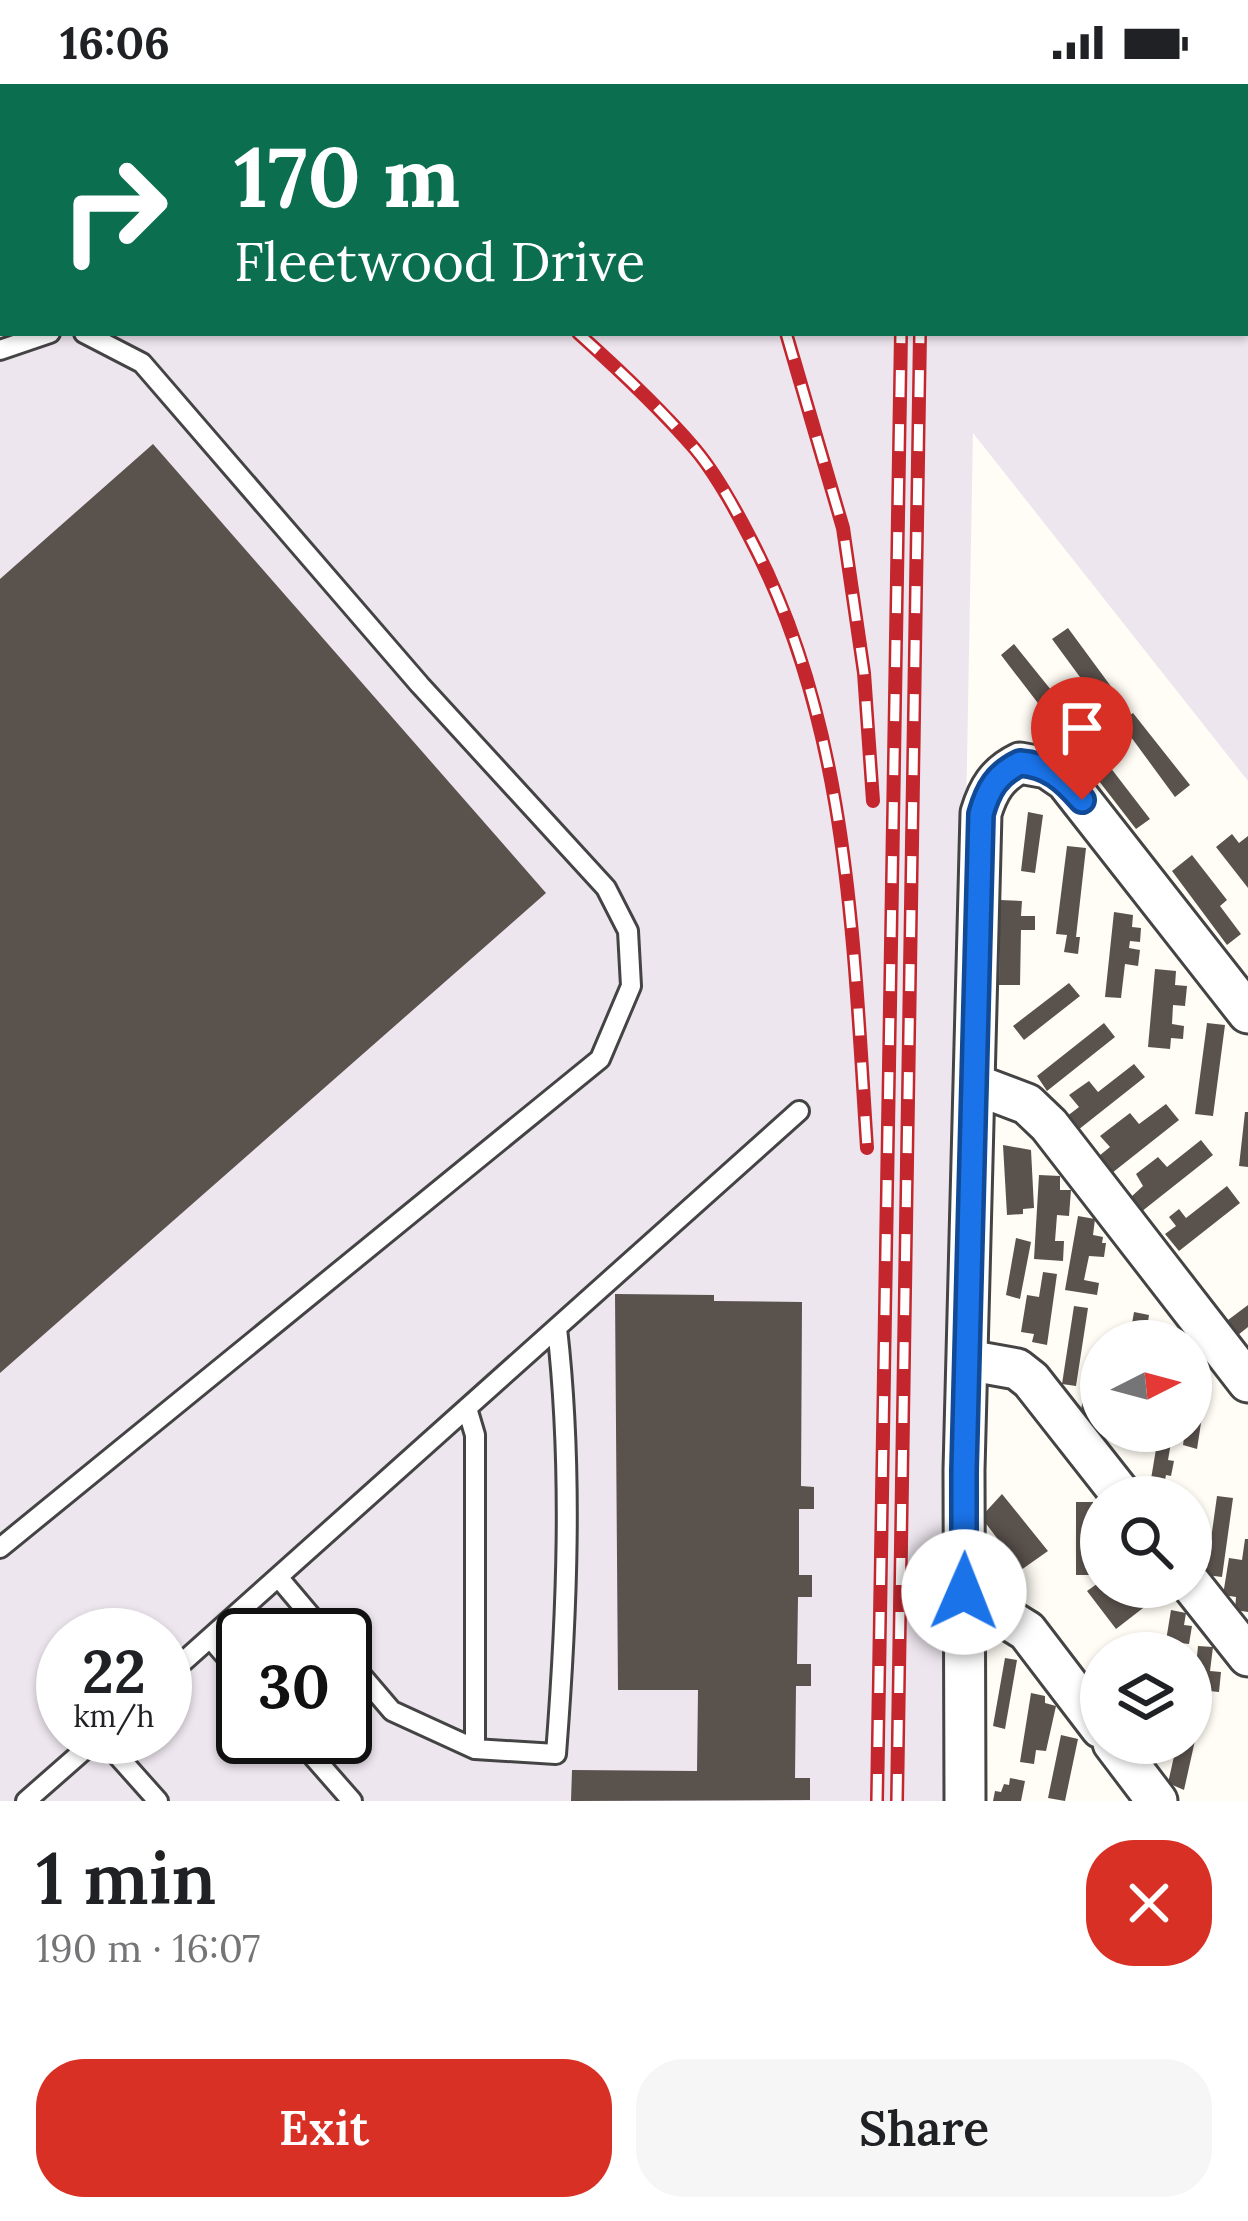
<!DOCTYPE html>
<meta charset="utf-8">
<style>
:root{--surface:#fff;--page:#f6f6f6;--text:#202124;--muted:#757577;--accent:#d93025}
body{margin:0;font-family:Lora,serif;background:var(--page);color:var(--text);height:100vh;display:flex;flex-direction:column;font-size:45px;white-space:nowrap}
*{box-sizing:border-box;margin:0}
p{font-size:39px;color:var(--muted)}
.icon{flex:none;width:66px;height:66px;fill:none;stroke:currentColor;stroke-width:2;stroke-linecap:round;stroke-linejoin:round}
.map{position:relative;height:1717px;overflow:hidden}
.drawer{display:flex;flex-direction:column;background:var(--surface);flex:1}
.drawer>*{flex:none}
.banner{position:absolute;left:0px;top:0px;width:1248px;height:252px;box-shadow:0 3px 9px #0004;background:#0b6e4f;color:#fff;overflow:hidden}
.needle{width:78px;rotate:84deg}
.tools{position:absolute;left:1080px;top:1236px;display:grid;gap:24px}
.tools a{display:grid;place-items:center;width:132px;height:132px;border-radius:50%;background:var(--surface);box-shadow:0 3px 9px #0004;font-size:60px}
.speed{position:absolute;left:36px;top:1524px;display:flex;gap:24px;font-size:60px;font-weight:700;text-align:center}
.speed>*{display:grid;place-content:center;width:156px;height:156px;border-radius:50%;background:var(--surface);box-shadow:0 3px 9px #0004;line-height:1}
.speed small{font-size:30px;font-weight:400}
.speed .limit{border:6px solid #111;border-radius:18px;background:#fff;color:#111}
.pin{position:absolute;display:grid;place-items:center;width:102px;height:102px;color:#fff;margin:-123px -51px;border-radius:50% 50% 50% 0;rotate:-45deg;box-shadow:0 0 12px #0007}
.pin .icon{rotate:45deg}
.me{position:absolute;width:132px;margin:-66px;rotate:1deg;stroke-linejoin:round;filter:drop-shadow(0 0 9px #0008)}
.turn{display:flex;align-items:center;gap:42px;height:252px;padding:0 36px;font-size:54px}
.turn .icon{width:156px;height:156px;stroke-width:2.5}
.turn b{display:block;font-size:84px;line-height:102px}
.round{display:grid;place-items:center;flex:none;width:126px;height:126px;border-radius:48px;background:var(--page)}
.headline{display:flex;align-items:center;justify-content:space-between;height:204px;padding:0 36px}
h1{font-size:72px;font-weight:600;line-height:90px}
.button{display:flex;gap:24px;margin-top:auto;padding:24px 36px}
.button a{flex:1;height:138px;border-radius:48px;background:var(--accent);color:#fff;font-size:48px;font-weight:600;line-height:138px;text-align:center}
.button a+a{background:var(--page);color:var(--text)}
.status{display:flex;justify-content:space-between;align-items:center;height:84px;padding:0 60px;background:var(--surface);direction:ltr}
.status svg{height:33px;fill:currentColor}
.map>svg:first-child{display:block}
.industrial{fill:#eee6ef;fill-rule:evenodd}
.building{fill:#5a524d}
.lines{fill:none;stroke-linecap:round;stroke-linejoin:round}
.lane-casing{stroke:#444;stroke-width:24}
.street-casing{stroke:#444;stroke-width:45}
.lane{stroke:#fff;stroke-width:18}
.street{stroke:#fff;stroke-width:39}
.rail-casing{stroke:#c4262e;stroke-width:14}
.rail{stroke:#fff;stroke-width:9;stroke-dasharray:27;stroke-linecap:butt}
.route-casing{stroke:#114b97;stroke-width:30}
.route{stroke:#1a73e8;stroke-width:21}
</style>
<div class="status"><b>16:06</b><svg viewBox="0 0 49 12"><path d="M0 12V9h3v3zM5 12V6h3v6zM10 12V3h3v9zM15 12V0h3v12zM26 1h20v11H26zM47 4h2v5h-2z"/></svg></div>
<div class="map">
<svg width="1248" height="1717" viewBox="0 0 1248 1717">
<rect width="100%" height="100%" fill="#fffdf5"/>
<path class="industrial" d="M0 0H1248V697L973 349 948 1717H0ZM3 3H1245V249H3ZM63 1551H165V1653H63ZM243 1551H345V1653H243Z"/>
<path class="building" d="M153 360 546 809 0 1289V495Z
M1068 544 1118 612 1102 623 1052 555Z
M1014 560 1072 632 1057 644 1001 571Z
M1133 629 1190 701 1175 713 1120 638Z
M1090 657 1150 735 1136 745 1075 666Z
M1028 728 1043 731 1035 789 1021 787Z
M1232 750 1239 759 1248 752V804L1216 763Z
M1067 762 1086 764 1076 853H1080L1078 870 1064 868 1067 851 1056 850Z
M1192 771 1227 816 1220 822 1241 850 1227 861 1172 787Z
M1000 816 1022 817 1021 832H1035V846H1021L1020 901H999Z
M1114 828 1133 831 1132 843 1141 844 1140 858 1130 857 1129 864 1140 866 1138 882 1125 880 1121 914 1105 913Z
M1155 885 1176 887 1175 901 1187 902 1185 922 1173 921 1172 940 1184 942 1183 955 1171 954 1170 965 1148 963Z
M1069 899 1080 912 1024 956 1013 942Z
M1104 939 1115 953 1047 1007 1037 992Z
M1207 939 1225 941 1213 1032 1195 1030Z
M1134 980 1145 993 1078 1046 1066 1033 1079 1023 1069 1011 1089 997 1098 1008Z
M1166 1020 1179 1036 1112 1089 1099 1072 1110 1063 1100 1052 1130 1029 1139 1040Z
M1245 1028H1248V1083L1239 1082Z
M1201 1056 1213 1071 1141 1128 1131 1113 1143 1102 1136 1090 1158 1073 1167 1083Z
M1003 1061 1031 1066 1034 1124 1023 1125V1130L1007 1131Z
M1039 1091 1060 1092V1106H1071L1069 1132 1057 1131 1055 1157H1064L1063 1177 1034 1175Z
M1227 1102 1240 1119 1179 1167 1165 1150 1176 1142 1169 1133 1179 1125 1186 1134Z
M1078 1132 1095 1135 1093 1151 1103 1153 1102 1159H1106L1104 1173 1089 1172 1084 1196 1099 1199 1097 1211 1065 1206Z
M1016 1154 1031 1158 1020 1215 1006 1211Z
M1043 1188 1057 1190 1047 1261 1032 1258 1034 1250 1021 1248 1027 1211 1039 1213Z
M615 1210 714 1211V1217L802 1218 801 1402 814 1403V1425H799V1491H812V1513H798L797 1580H811V1602H796L795 1694H810V1716L571 1717 572 1686 697 1687 698 1606H618Z
M1248 1221V1243L1238 1251 1228 1236Z
M1074 1222 1088 1224 1076 1302 1062 1300Z
M1134 1228 1149 1231 1145 1257H1129Z
M1089 1283 1101 1285V1334L1080 1331Z
M1193 1296 1207 1300 1197 1365 1183 1361 1185 1347H1191Z
M1159 1347H1173L1168 1376 1174 1377 1171 1392 1166 1391 1162 1413H1148Z
M1002 1410 1048 1467 1021 1486 981 1433Z
M1217 1412 1233 1414 1222 1493 1206 1491Z
M1076 1418H1093V1491H1076Z
M1245 1455H1248V1528L1235 1526 1236 1513 1223 1511 1229 1474 1242 1476Z
M1101 1497V1503H1162L1165 1507 1116 1545 1087 1507Z
M1171 1526 1186 1529 1184 1541 1192 1542 1189 1560 1180 1559 1179 1569H1164Z
M1198 1562 1213 1563 1210 1587 1221 1588 1219 1608 1209 1607 1206 1635 1191 1633Z
M1005 1574 1017 1576 1005 1645 993 1642Z
M1031 1609 1045 1612V1619L1056 1622 1046 1667 1036 1666 1034 1680 1020 1678Z
M1191 1641 1198 1643 1184 1706 1168 1699 1177 1659H1191Z
M1061 1651 1078 1655 1065 1717 1048 1714Z
M1010 1694 1025 1697 1021 1717H993L995 1707 1001 1708 1004 1700 1009 1701Z"/>
<g class="lines">
<g class="lane-casing">
<path id="lane" d="M0 266 50 249
M467 1324 475 1351V1665L556 1670C567 1529 573 1385 557 1244
M0 1464 600 975 631 902 628 847 606 804 420 601 142 279 84 249
M278 1493 327 1551
M210 1554 243 1592
M345 1572 392 1627 475 1665
M165 1594 799 1027
M101 1653 158 1717
M296 1653 352 1717
M26 1717 99 1653"/>
</g>
<g class="street-casing">
<path id="street" d="M974 1000 1027 1020 1049 1041 1248 1298
M967 1276 1017 1285 1031 1296 1123 1413
M1191 1500 1248 1572
M964 1508 1027 1547 1101 1644
M1113 1659 1157 1717
M965 1717 964 1386 981 729C988 706 997 690 1020 679L1047 684 1066 697 1248 929"/>
</g>
<use href="#lane" class="lane"/>
<use href="#street" class="street"/>
<g class="rail-casing">
<path id="rail" d="M284 0 290 3
M351 0 355 3
M416 0 418 3
M705 0 706 3
M904 3V0
M923 3 924 0
M0 23H3
M578 249C618 285 660 324 695 365 716 390 733 421 748 450 849 639 853 855 867 1064
M786 249 843 444 864 589 873 717
M877 1717 901 249
M897 1717 920 249"/>
</g>
<use href="#rail" class="rail"/>
</g>
<g class="lines">
<g class="route-casing">
<path id="route" d="M964 1508V1386L981 730C988 705 997 690 1020 679 1048 681 1064 695 1082 716"/>
</g>
<use href="#route" class="route"/>
</g>
</svg>
<div class="tools">
<a><svg class="needle" viewBox="-14 -14 28 28"><path d="M0-13l5 13h-10z" fill="#e53935"/><path d="M0 13l5-13h-10z" fill="#757577"/></svg></a>
<a><svg class="icon" aria-label="search" viewBox="0 0 24 24"><circle cx="10" cy="10" r="6"/><path d="M15 15l6 6"/></svg></a>
<a><svg class="icon" aria-label="layers" viewBox="0 0 24 24"><path d="M12 4l9 5-9 5-9-5zM3 14l9 5 9-5"/></svg></a>
</div>
<div class="speed"><div>22<small>km/h</small></div><div class="limit">30</div></div>
<div class="pin" style="left:1082px;top:716px;background:#d93025"><svg class="icon" aria-label="arrive" viewBox="0 0 24 24"><path d="M6 21V4h12l-3 4 3 4H6"/></svg></div>
<svg class="me" style="left:964px;top:1508px" viewBox="-20 -20 40 40"><circle r="19" fill="#fff"/><path d="M0-13L10 11 0 6-10 11z" fill="#1a73e8"/></svg>
<div class="banner">
<div class="turn"><svg class="icon" aria-label="right" viewBox="0 0 24 24"><path d="M7 20v-9h11M14 6l5 5-5 5"/></svg><div><b>170 m</b>Fleetwood Drive</div></div>
</div>
</div>
<section class="drawer">
<div class="headline"><div><h1>1 min</h1><p>190 m · 16:07</p></div><a class="round" style="background:#d93025;color:#fff"><svg class="icon" aria-label="close" viewBox="0 0 24 24"><path d="M6 6l12 12M18 6L6 18"/></svg></a></div>
<div class="button"><a>Exit</a><a>Share</a></div>
</section>
